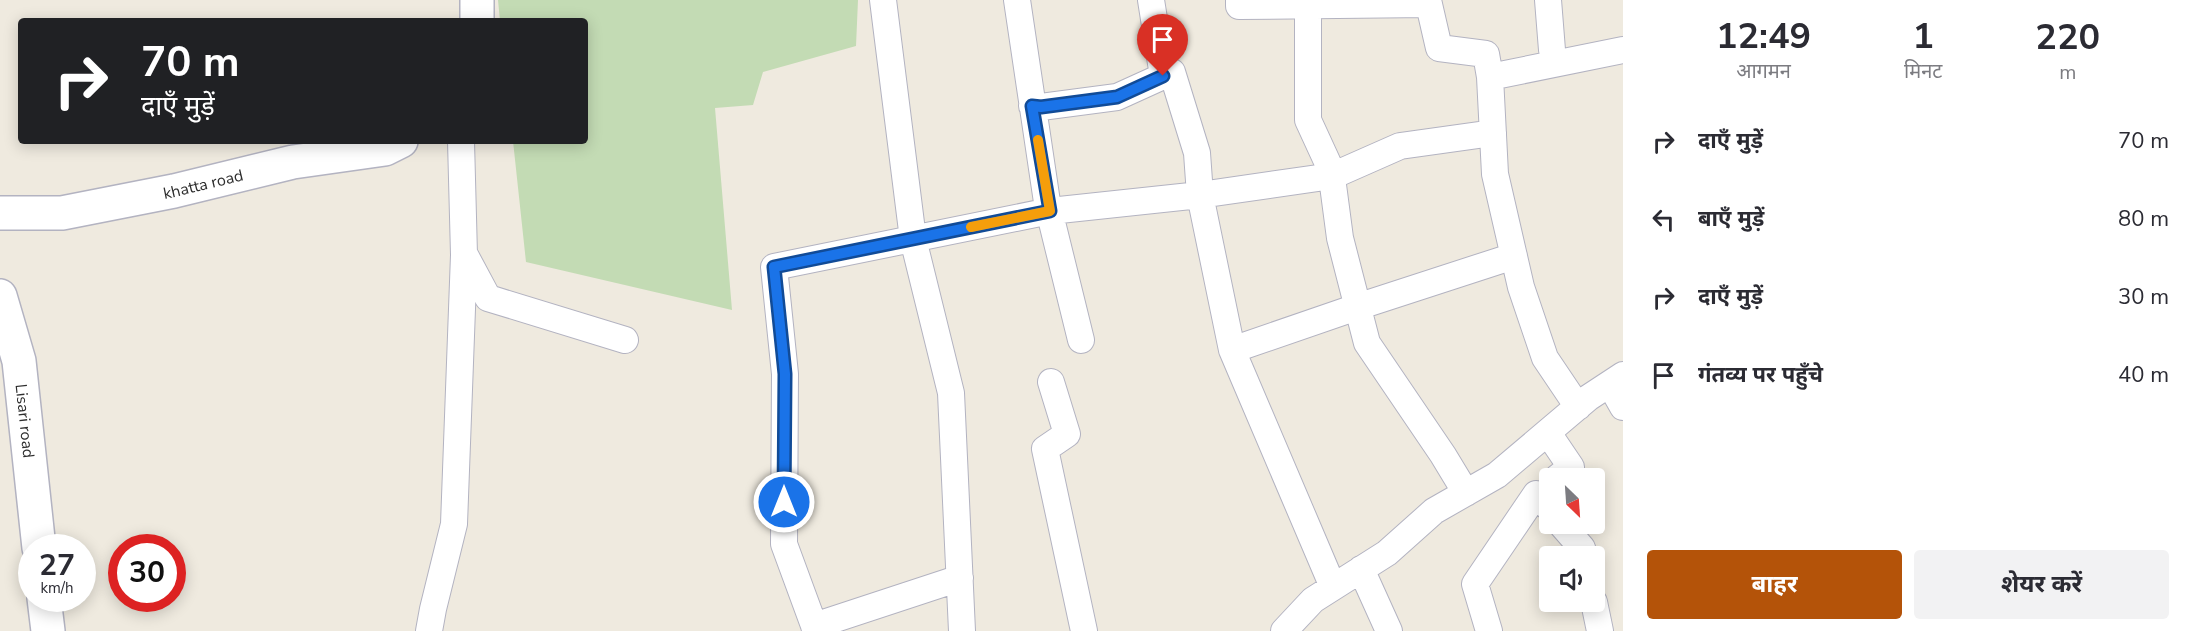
<!DOCTYPE html>
<html lang="hi">
<meta charset="utf-8">
<style>
:root{--surface:#fff;--page:#f2f2f3;--text:#2b2b33;--muted:#7c7c81;--accent:#b45309}
body{margin:0;font-family:"Nunito Sans","Noto Sans Devanagari",sans-serif;background:var(--page);color:var(--text);height:100vh;display:flex;flex-direction:column;font-size:22px;white-space:nowrap}
*{box-sizing:border-box;margin:0}
p{font-size:20px;color:var(--muted)}
.icon{flex:none;width:33px;height:33px;fill:none;stroke:currentColor;stroke-width:2;stroke-linecap:round;stroke-linejoin:round}
.map{position:relative;flex:1;overflow:hidden}
.drawer{display:flex;flex-direction:column;background:var(--surface);width:570px}
.drawer>*{flex:none}
.guide{position:absolute;left:18px;top:18px;width:570px;height:126px;border-radius:6px;box-shadow:0 3px 15px #0003;background:#202124;color:#fff;overflow:hidden}
.needle{width:39px;rotate:155deg}
.fabs{position:absolute;left:1539px;top:468px;display:grid;gap:12px}
.fabs a{display:grid;place-items:center;width:66px;height:66px;border-radius:6px;background:var(--surface);box-shadow:0 3px 15px #0003;font-size:30px}
.speed{position:absolute;left:18px;top:534px;display:flex;gap:12px;font-size:30px;font-weight:700;text-align:center}
.speed>*{display:grid;place-content:center;width:78px;height:78px;border-radius:50%;background:var(--surface);box-shadow:0 3px 15px #0003;line-height:1}
.speed small{font-size:15px;font-weight:400}
.speed .limit{border:9px solid #d22;background:#fff;color:#111}
.pin{position:absolute;display:grid;place-items:center;width:51px;height:51px;color:#fff;margin:-62px -26px;border-radius:50% 50% 50% 0;rotate:-45deg;box-shadow:0 0 6px #0007}
.pin .icon{rotate:45deg}
.me{position:absolute;width:66px;margin:-33px;rotate:0deg;stroke-linejoin:round;filter:drop-shadow(0 0 4px #0008)}
.turn{display:flex;align-items:center;gap:21px;height:126px;padding:0 24px;font-size:27px}
.turn .icon{width:78px;height:78px;stroke-width:2.5}
.turn b{display:block;font-size:42px;line-height:51px}
.eta{display:flex;justify-content:space-evenly;align-items:center;height:102px;text-align:center}
.eta b{font-size:36px;font-weight:700;line-height:42px}
.primary-button{display:flex;gap:12px;margin-top:auto;padding:12px 24px}
.primary-button a{flex:1;height:69px;border-radius:6px;background:var(--accent);color:#fff;font-size:24px;font-weight:700;line-height:69px;text-align:center}
.primary-button a+a{background:var(--page);color:var(--text)}
ul{padding:0;list-style:none}
li{display:flex;align-items:center;gap:18px;height:78px;padding:0 24px}
li div{flex:1}
li b{display:block;font-size:22px}
li em{font-style:normal}
main{display:flex;flex:1;min-height:0}
.map>svg:first-child{display:block}
.cemetery{fill:#c3dbb4}
.lines{fill:none;stroke-linecap:round;stroke-linejoin:round}
.street-casing{stroke:#b3b3c1;stroke-width:28}
.secondary-casing{stroke:#b3b3c1;stroke-width:36}
.street{stroke:#fff;stroke-width:26}
.secondary{stroke:#fff;stroke-width:33}
.route-casing{stroke:#114b97;stroke-width:15}
.route{stroke:#1a73e8;stroke-width:10}
.slow{stroke:#f59e0b;stroke-width:10}
.labels{text-anchor:middle;stroke-width:5;stroke-linejoin:round;paint-order:stroke}
.street-label{font-size:16px;fill:#2d2d2d;stroke:#fff}
</style>
<main>
<div class="map">
<svg width="1623" height="631" viewBox="0 0 1623 631">
<rect width="100%" height="100%" fill="#efeadf"/>
<path class="cemetery" d="M498 0H858L856 46 763 72 753 105 715 108 732 310 526 262 513 141H585V21H500Z"/>
<g class="lines">
<g class="street-casing">
<path id="street" d="M883 0 913 239 951 393 962 631
M1017 0 1047 202 1081 340
M1151 0 1163 76
M1239 0V6L1428 4
M1428 0 1439 48 1486 54 1490 77
M1548 0 1552 50
M1308 5V120L1331 170 1340 238 1367 343 1443 455 1466 493
M1032 106 1041 107 1117 97 1172 72 1197 153 1200 195 1332 176 1400 146 1493 133
M465 255 488 298 625 340
M1232 350 1357 307 1514 256
M1051 382 1067 434 1045 449 1084 631
M1610 384 1623 407
M1578 407 1545 358 1521 287 1495 174 1490 77 1623 50
M1548 433 1571 467 1557 478
M1561 524 1582 548 1584 556
M1361 569 1389 631
M1594 602 1600 631
M814 626 960 578
M429 631 433 609 454 524 464 255 461 141
M816 631 784 544 785 374 774 267 1050 211 1200 195 1232 350 1333 587
M1284 631 1313 600 1387 553 1434 511 1497 475 1588 398 1623 375
M1489 631 1475 584 1536 494 1550 509"/>
</g>
<g class="secondary-casing">
<g id="secondary">
<path d="M477 0V21"/>
<path id="s1" d="M0 213H62L174 191 293 162 385 149 401 141"/>
<path id="s2" d="M0 296 19 361 39 548"/>
<path d="M44 598 48 631"/>
</g>
</g>
<use href="#street" class="street"/>
<use href="#secondary" class="secondary"/>
</g>
<g class="lines">
<g class="route-casing">
<path id="route" d="M784 502 785 374 774 267 1050 211 1032 106 1041 107 1117 97 1163 76"/>
</g>
<use href="#route" class="route"/>
<path class="slow" d="M971 227 1050 211 1038 140"/>
</g>
<g class="labels">
<g class="street-label">
<text dy="6" stroke="none"><textPath href="#s1" startOffset="206">khatta road</textPath></text>
<text dy="6" stroke="none"><textPath href="#s2" startOffset="128">Lisari road</textPath></text>
</g>
</g>
</svg>
<div class="fabs">
<a><svg class="needle" viewBox="-14 -14 28 28"><path d="M0-13l5 13h-10z" fill="#e53935"/><path d="M0 13l5-13h-10z" fill="#7c7c81"/></svg></a>
<a><svg class="icon" aria-label="sound" viewBox="0 0 24 24"><path d="M4 9h4l5-4v14l-5-4H4zM17 9q2 3 0 6"/></svg></a>
</div>
<div class="speed"><div>27<small>km/h</small></div><div class="limit">30</div></div>
<div class="pin" style="left:1163px;top:76px;background:#d93025"><svg class="icon" aria-label="arrive" viewBox="0 0 24 24"><path d="M6 21V4h12l-3 4 3 4H6"/></svg></div>
<svg class="me" style="left:784px;top:502px" viewBox="-20 -20 40 40"><circle r="17" fill="#1a73e8" stroke="#fff" stroke-width="3"/><path d="M0-11L8 9 0 5-8 9z" fill="#fff"/></svg>
<div class="guide">
<div class="turn"><svg class="icon" aria-label="right" viewBox="0 0 24 24"><path d="M7 20v-9h11M14 6l5 5-5 5"/></svg><div><b>70 m</b>दाएँ मुड़ें</div></div>
</div>
</div>
<section class="drawer">
<div class="eta">
<div><b>12:49</b><p>आगमन</p></div>
<div><b>1</b><p>मिनट</p></div>
<div><b>220</b><p>m</p></div>
</div>
<ul>
<li><svg class="icon" aria-label="right" viewBox="0 0 24 24"><path d="M7 20v-9h11M14 6l5 5-5 5"/></svg><div><b>दाएँ मुड़ें</b></div><em>70 m</em></li>
<li><svg class="icon" aria-label="left" viewBox="0 0 24 24"><path d="M17 20v-9H6M10 6l-5 5 5 5"/></svg><div><b>बाएँ मुड़ें</b></div><em>80 m</em></li>
<li><svg class="icon" aria-label="right" viewBox="0 0 24 24"><path d="M7 20v-9h11M14 6l5 5-5 5"/></svg><div><b>दाएँ मुड़ें</b></div><em>30 m</em></li>
<li><svg class="icon" aria-label="arrive" viewBox="0 0 24 24"><path d="M6 21V4h12l-3 4 3 4H6"/></svg><div><b>गंतव्य पर पहुँचे</b></div><em>40 m</em></li>
</ul>
<div class="primary-button"><a>बाहर</a><a>शेयर करें</a></div>
</section>
</main>
